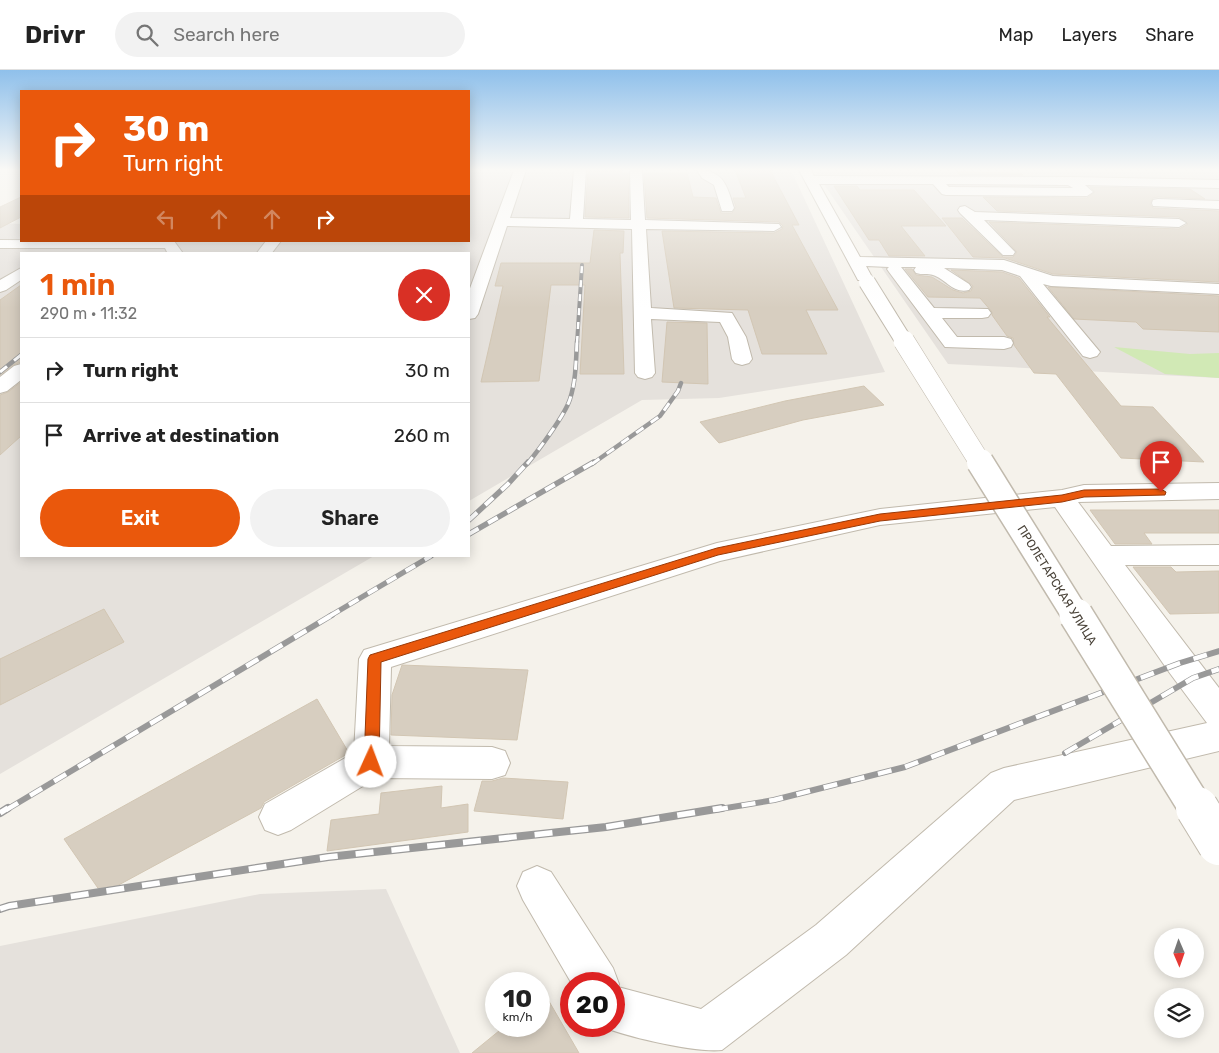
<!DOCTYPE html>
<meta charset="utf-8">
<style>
:root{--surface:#fff;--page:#f2f2f2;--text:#222;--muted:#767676;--line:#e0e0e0;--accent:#ea580c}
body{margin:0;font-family:Rubik,sans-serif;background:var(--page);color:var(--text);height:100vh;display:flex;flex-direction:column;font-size:19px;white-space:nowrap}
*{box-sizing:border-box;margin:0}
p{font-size:16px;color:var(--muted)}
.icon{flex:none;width:28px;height:28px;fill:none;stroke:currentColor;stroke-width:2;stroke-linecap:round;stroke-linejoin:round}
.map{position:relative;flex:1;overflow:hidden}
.drawer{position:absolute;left:20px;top:182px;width:450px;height:305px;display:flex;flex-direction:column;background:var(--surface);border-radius:0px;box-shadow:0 2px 12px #0003}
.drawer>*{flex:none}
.banner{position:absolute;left:20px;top:20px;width:450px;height:152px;border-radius:0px;box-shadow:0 2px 12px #0003;background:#ea580c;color:#fff;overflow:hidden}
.needle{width:32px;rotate:178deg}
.controls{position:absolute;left:1154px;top:858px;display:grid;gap:10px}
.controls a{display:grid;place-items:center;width:50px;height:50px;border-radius:50%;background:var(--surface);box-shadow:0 2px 12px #0003;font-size:25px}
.speed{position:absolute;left:485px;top:902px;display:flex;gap:10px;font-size:25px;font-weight:700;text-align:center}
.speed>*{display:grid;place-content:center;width:65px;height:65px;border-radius:50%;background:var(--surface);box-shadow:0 2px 12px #0003;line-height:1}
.speed small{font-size:12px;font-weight:400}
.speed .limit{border:8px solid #d22;background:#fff;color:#111}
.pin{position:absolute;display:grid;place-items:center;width:42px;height:42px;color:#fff;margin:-51px -21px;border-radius:50% 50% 50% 0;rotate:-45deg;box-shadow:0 0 5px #0007}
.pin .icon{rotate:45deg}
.me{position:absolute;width:55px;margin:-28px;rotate:2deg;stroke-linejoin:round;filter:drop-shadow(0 0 4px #0008)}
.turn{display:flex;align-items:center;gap:18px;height:105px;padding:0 20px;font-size:22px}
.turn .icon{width:65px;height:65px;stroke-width:2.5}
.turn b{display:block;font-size:35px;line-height:42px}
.lanes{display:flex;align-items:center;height:48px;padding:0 20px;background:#0003;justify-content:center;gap:25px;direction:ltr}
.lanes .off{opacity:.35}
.round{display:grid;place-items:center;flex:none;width:52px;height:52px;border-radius:26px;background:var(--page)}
.summary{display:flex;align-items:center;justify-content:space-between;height:85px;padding:0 20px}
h1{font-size:30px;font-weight:600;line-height:38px;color:var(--accent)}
.button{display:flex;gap:10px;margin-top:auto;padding:10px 20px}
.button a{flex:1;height:58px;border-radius:30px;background:var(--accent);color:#fff;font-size:20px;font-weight:600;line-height:58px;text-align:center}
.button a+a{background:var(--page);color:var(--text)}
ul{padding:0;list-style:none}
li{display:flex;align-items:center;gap:15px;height:65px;padding:0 20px;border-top:1px solid var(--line)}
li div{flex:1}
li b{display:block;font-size:19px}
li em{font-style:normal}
header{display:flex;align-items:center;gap:30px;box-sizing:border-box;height:70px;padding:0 25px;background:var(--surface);border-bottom:1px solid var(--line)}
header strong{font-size:24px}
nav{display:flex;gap:28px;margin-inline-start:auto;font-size:18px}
.search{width:350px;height:45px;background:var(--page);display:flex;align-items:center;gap:12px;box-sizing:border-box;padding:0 18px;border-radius:28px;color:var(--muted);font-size:19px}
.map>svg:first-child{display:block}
.industrial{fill:#e5e1dc}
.green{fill:#d1e9b5}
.building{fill:#d7cec0;stroke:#d2c6b3}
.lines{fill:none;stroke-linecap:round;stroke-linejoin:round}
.minor-casing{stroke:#c1baad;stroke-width:2}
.minor{fill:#fff;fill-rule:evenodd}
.rail-far4-casing{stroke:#999;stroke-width:4}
.rail-far3-casing{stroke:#999;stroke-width:4.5}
.rail-far2-casing{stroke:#999;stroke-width:5.5}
.rail-far1-casing{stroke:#999;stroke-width:6}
.rail-casing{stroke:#999;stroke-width:8}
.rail-far4{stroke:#fff;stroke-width:2.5;stroke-dasharray:7;stroke-linecap:butt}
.rail-far3{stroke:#fff;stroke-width:3;stroke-dasharray:9;stroke-linecap:butt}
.rail-far2{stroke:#fff;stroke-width:4;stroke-dasharray:11;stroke-linecap:butt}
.rail-far1{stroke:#fff;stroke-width:4.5;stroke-dasharray:14;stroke-linecap:butt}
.rail{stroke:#fff;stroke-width:5.5;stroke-dasharray:18;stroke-linecap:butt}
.minor-bridge-far4-casing{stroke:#c1baad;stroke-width:18;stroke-linecap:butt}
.minor-bridge-far3-casing{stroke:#c1baad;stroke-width:22;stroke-linecap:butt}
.minor-bridge-far2-casing{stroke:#c1baad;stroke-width:29;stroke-linecap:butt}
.minor-bridge-far1-casing{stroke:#c1baad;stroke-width:36;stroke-linecap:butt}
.minor-bridge-casing{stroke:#c1baad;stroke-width:44;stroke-linecap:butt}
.minor-bridge-far4{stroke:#fff;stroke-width:16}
.minor-bridge-far3{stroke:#fff;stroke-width:21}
.minor-bridge-far2{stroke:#fff;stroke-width:26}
.minor-bridge-far1{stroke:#fff;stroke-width:33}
.minor-bridge{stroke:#fff;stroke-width:42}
.route{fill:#ea580c;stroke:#983908}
.labels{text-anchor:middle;stroke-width:5;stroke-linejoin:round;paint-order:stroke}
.street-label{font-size:12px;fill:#4a4339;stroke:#fff}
</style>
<header>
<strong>Drivr</strong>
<div class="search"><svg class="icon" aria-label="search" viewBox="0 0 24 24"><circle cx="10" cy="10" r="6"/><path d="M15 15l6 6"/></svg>Search here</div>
<nav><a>Map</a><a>Layers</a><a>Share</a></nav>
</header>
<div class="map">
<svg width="1219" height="983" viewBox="0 0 1219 983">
<rect width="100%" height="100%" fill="#f5f2eb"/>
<path class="industrial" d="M469 100H791L885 302 719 328 642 330 469 431V184H21V486H374L0 704V153L21 154V171H469Z
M814 100H1219V308L948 294Z
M386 819 460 983H0V876L260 824Z"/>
<path class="green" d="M1114 277 1190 284 1219 283V308L1165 304Z"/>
<path class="building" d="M735 100H770L799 155H792L838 240H806L827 284H762L748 240 674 238 662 161 774 163 782 159 783 156 779 152 647 148 644 103H687L693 127 716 128 721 143H732L736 137 733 128H746Z
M588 101H621V103H628L629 148 585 147Z
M957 102 1021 103 1023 105H960Z
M834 116H857L860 120H914L946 156H901L925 186H889L879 170H869Z
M1090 117 1190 119 1205 129 1158 127 1153 128 1150 134 1153 138 1219 141V212L1053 204 1005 188 973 187 942 148H962L1003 187H1013L1017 182 989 152 1179 159 1188 154 1179 147 997 141 983 127 1087 128 1095 122Z
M21 127V147L0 158V137Z
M594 160 624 161 623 183H620L624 304H580L585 215H551L539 311 481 312 503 216H495L501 193H590Z
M905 199H912L916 205 932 207 953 220 963 223 971 221 973 216 951 200 1002 202 1019 208 1050 247H1047L1121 336 1153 337 1204 392 1121 388 1056 304 1034 303 1014 275 1013 268 1007 266 992 245V242L980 228 928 227Z
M21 215V292L13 295 0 305V230Z
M1048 217 1219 226V262L1143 259 1136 252 1074 249Z
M667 252 707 253 708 314 662 312Z
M21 312V366L0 385V325L8 322Z
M864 316 884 335 803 350 719 373 700 352 785 331Z
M1090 440H1219V463H1144L1152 474H1115Z
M1133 497H1171L1176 502 1219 501V543L1170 544Z
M104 539 124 572 0 635V589Z
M402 595 528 600 517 670 391 665 392 625Z
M317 629 349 683 264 732 261 738 102 824 64 769Z
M503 708 568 712 563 749 474 741 482 711H492Z
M442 716 441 738 468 734V762L327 781 331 750 379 744 381 723Z
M539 914 579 983H472L505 956H539Z"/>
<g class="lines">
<g class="minor-casing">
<path id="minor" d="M514 100H526L510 148 570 149 574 100H586L583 149 631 150 630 100H642L645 150 779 154 781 157 774 161 646 159 651 238 732 243 746 267 752 289 749 293 742 295 735 293 732 289 728 267 720 252 651 249 655 303 652 307 645 309 638 307 635 303 632 159 507 156 478 244 475 248 469 249V221Z
M697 100C724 100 727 116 734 138L732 141H722L714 115 702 108Z
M799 100H811L814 106 1071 107 1219 110V118L1085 115 1093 122 1087 126 946 125 942 124 933 114H819L860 187 1004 190 1053 206 1219 214V224L1051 216 1043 214 1100 282 1097 286 1090 288 1083 286 1020 206 1002 200 944 198 969 214 971 217 969 220C953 224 946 209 933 205 928 203 922 205 916 203L914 200 916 197H901L934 238 988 239 991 243 988 247 982 248H942L957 267H1004L1011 269 1013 273 1011 277 1004 279 945 277 889 202 887 199 889 197 866 196 872 207 870 210H858ZM946 114 1068 115 1073 118 949 117Z
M1158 129 1219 131V139L1153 136 1152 133 1153 130Z
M965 136 975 142 1179 149 1186 153 1179 157 984 150 1015 182 1013 185H1003L960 143 958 140 960 137Z
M0 170 174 171 182 182 181 184H166L167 182 165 178H0Z
M266 171H281L271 184H256Z
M21 198V210L6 220 0 222V210Z
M21 294V310L7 321 0 323V307L14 296Z
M1219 413V429L1078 432 1111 476 1219 475V495H1125L1219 618V681L1014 730 846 885 722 980C697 983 626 967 601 956H614V914H572L523 830 517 816 523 802 537 796 551 802 613 898 619 914 618 917 701 939 816 855 991 703 1004 698 1207 653 1169 602 1055 437 880 455 720 491 391 597 389 676 492 677 505 681 510 693 505 705 492 709 376 708 291 760 278 765 265 760 259 747 265 734 354 683 359 589 364 580 717 473 880 439 1062 420 1084 415Z"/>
</g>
<use href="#minor" class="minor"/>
<g class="rail-far4-casing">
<path id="rail-far4" d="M577 273 582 195"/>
</g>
<g class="rail-far3-casing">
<path id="rail-far3" d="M0 302 21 285
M527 394C538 381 565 345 570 329 576 311 576 290 577 271
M592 394 660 346 678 321 681 313"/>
</g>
<g class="rail-far2-casing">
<path id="rail-far2" d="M469 450 508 414 528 392
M469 464 594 392
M330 546 431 486"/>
</g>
<g class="rail-far1-casing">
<path id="rail-far1" d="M1065 683 1193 608 1219 599
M6 740 332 545
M714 740 774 730 905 697 1180 593 1219 581"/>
</g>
<g class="rail-casing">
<path id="rail" d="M0 743 8 738
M0 839 9 836 328 787 606 757 722 738"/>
</g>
<use href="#rail-far4" class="rail-far4"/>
<use href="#rail-far3" class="rail-far3"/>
<use href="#rail-far2" class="rail-far2"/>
<use href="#rail-far1" class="rail-far1"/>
<use href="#rail" class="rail"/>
<g class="minor-bridge-far4-casing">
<path id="minor-bridge-far4" d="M867 212 905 273"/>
</g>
<g class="minor-bridge-far3-casing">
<path id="minor-bridge-far3" d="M904 271 981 394"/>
</g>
<g class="minor-bridge-far2-casing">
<path id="minor-bridge-far2" d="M980 392 1076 546"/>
</g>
<g class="minor-bridge-far1-casing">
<path id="minor-bridge-far1" d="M1076 545 1197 740"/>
</g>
<g class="minor-bridge-casing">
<path id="minor-bridge" d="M1197 738 1219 774"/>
</g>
<use href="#minor-bridge-far4" class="minor-bridge-far4"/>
<use href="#minor-bridge-far3" class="minor-bridge-far3"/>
<use href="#minor-bridge-far2" class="minor-bridge-far2"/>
<use href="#minor-bridge-far1" class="minor-bridge-far1"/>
<use href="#minor-bridge" class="minor-bridge"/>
</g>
<linearGradient id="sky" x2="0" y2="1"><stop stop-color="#8fc0eb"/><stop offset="0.42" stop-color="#faf9f6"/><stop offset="1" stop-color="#faf9f6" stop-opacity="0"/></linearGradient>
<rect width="1219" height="238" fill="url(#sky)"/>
<path class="route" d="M1161 419 1166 422 1165 425 1084 427 1062 432 880 451 718 485 381 592 379 692 377 697 371 699 366 697 364 692 368 589 370 585 717 478 880 444 1062 425 1084 420Z"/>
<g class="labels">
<g class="street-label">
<text transform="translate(1057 515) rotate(58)" y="4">ПРОЛЕТАРСКАЯ УЛИЦА</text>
</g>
</g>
</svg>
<div class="controls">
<a><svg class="needle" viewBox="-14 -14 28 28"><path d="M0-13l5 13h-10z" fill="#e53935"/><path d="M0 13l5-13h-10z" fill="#767676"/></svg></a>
<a><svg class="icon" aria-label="layers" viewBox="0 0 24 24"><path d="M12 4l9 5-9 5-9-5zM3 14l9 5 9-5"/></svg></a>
</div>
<div class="speed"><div>10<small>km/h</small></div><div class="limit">20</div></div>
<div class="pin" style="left:1161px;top:422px;background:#d93025"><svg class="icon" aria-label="arrive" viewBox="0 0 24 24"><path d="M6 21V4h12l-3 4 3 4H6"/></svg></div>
<svg class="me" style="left:371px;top:692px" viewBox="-20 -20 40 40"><circle r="19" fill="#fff"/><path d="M0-13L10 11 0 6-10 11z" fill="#ea580c"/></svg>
<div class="banner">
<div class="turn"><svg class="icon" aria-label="right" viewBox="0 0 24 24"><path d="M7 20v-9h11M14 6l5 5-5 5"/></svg><div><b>30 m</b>Turn right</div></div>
<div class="lanes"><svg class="icon off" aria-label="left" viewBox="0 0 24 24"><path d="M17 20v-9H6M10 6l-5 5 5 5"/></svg><svg class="icon off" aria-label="ahead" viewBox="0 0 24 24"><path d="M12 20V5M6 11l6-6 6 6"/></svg><svg class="icon off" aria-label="ahead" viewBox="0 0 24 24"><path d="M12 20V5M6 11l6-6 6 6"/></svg><svg class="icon" aria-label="right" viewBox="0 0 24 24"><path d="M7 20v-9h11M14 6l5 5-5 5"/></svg></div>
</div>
<section class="drawer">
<div class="summary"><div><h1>1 min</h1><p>290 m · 11:32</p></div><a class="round" style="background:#d93025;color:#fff"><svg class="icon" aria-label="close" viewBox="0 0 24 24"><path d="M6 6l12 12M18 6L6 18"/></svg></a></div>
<ul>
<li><svg class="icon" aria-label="right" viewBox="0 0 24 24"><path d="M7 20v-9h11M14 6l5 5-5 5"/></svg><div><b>Turn right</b></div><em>30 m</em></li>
<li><svg class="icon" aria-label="arrive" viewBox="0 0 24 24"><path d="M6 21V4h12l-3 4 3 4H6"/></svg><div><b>Arrive at destination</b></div><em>260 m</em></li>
</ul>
<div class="button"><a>Exit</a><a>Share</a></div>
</section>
</div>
